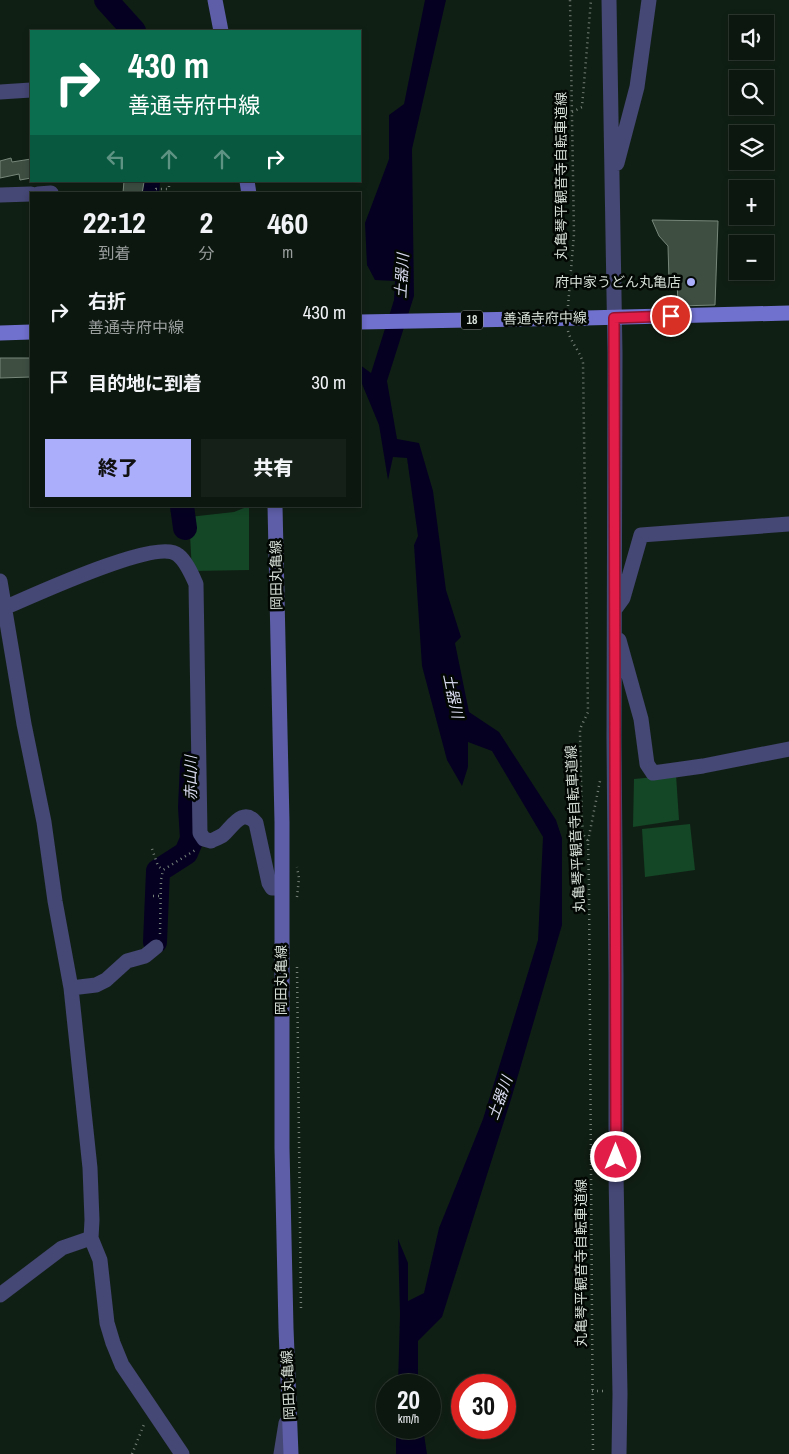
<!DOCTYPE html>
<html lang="ja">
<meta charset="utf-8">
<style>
:root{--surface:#0c170f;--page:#152018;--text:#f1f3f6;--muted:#9a9f9e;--line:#2c362f;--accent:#abaffb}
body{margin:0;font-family:"Archivo Narrow","Noto Sans JP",sans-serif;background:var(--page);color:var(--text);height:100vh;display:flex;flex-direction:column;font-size:19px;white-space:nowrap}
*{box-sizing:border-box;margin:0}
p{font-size:16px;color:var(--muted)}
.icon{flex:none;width:28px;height:28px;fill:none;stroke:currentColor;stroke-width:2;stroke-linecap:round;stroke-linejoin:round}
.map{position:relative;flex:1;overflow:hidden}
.panel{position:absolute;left:30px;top:192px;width:331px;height:315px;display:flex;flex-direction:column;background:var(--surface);border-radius:0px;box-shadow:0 2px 8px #0003,0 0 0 1px var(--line)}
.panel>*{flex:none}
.top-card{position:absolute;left:30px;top:30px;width:331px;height:152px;border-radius:0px;box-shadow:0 2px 8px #0003,0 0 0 1px var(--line);background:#0b6e4f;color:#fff;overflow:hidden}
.tools{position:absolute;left:729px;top:15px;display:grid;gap:10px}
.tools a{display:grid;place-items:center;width:45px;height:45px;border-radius:0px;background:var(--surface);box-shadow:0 2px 8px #0003,0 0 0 1px var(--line);font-size:25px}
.speed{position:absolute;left:376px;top:1374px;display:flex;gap:10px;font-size:25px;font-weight:700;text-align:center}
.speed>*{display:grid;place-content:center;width:65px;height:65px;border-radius:50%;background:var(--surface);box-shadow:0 2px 8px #0003,0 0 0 1px var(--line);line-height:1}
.speed small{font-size:12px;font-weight:400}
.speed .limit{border:8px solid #d22;background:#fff;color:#111}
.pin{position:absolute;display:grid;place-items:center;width:42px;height:42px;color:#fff;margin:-21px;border:2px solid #fff;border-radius:50%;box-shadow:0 1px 5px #0007}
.me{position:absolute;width:55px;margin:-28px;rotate:0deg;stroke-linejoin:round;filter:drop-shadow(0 0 4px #0008)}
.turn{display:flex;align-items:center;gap:18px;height:105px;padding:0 15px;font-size:22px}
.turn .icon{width:65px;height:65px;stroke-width:2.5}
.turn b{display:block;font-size:35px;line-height:42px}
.lanes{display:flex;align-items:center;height:48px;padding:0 15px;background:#0003;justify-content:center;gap:25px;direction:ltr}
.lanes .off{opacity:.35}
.eta{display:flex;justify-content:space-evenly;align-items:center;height:85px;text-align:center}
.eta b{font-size:30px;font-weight:800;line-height:35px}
.button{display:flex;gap:10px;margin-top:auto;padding:10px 15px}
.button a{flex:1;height:58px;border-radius:0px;background:var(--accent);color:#111;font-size:20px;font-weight:800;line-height:58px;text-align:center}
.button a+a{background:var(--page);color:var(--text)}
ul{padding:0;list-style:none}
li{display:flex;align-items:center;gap:15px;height:70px;padding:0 15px}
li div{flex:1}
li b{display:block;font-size:19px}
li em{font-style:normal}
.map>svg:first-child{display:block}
.green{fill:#144726}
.water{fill:#050022}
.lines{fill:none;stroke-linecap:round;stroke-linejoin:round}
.river{stroke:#050022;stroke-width:24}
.building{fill:#3e4f42;stroke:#77887a}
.path{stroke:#758178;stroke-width:2.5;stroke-dasharray:1 4;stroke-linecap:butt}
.minor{stroke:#454774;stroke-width:15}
.secondary{stroke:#5d5ea7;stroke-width:15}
.primary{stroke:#7070ce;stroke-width:15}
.primary-bridge{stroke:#7070ce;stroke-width:15}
.route-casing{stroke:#92132f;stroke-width:12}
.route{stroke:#e11d48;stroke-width:9}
.poi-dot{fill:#abaffb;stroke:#030704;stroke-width:2}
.labels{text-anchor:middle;stroke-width:5;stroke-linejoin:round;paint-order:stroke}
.shield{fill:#030704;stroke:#959d96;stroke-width:1}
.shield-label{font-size:12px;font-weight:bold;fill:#d4ddd5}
.street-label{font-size:14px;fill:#d4ddd5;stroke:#030704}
.poi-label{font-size:14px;fill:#d4ddd5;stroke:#030704;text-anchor:end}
.water-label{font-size:15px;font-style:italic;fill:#d8daee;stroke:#030704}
</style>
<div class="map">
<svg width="789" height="1454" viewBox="0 0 789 1454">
<rect width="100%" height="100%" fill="#101f14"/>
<path class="green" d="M249 506V570L192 571 189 517 234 512Z
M676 775 679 820 633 827 634 779Z
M690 824 695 870 645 877 642 829Z"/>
<path class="water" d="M425 0H446L412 149 414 296 387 381 397 439 419 443 433 491 446 590 461 637 455 643 469 712 499 732 556 820 562 838V925L512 1096 442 1317 418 1341V1385H398L400 1315 398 1239 408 1263V1301L424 1293 439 1228 483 1119 538 940 543 837 492 751 468 742V767L462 786 447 760 422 666 414 545 418 536 407 458 393 457 388 480 379 425 360 379V365L371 373 394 300 395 281 375 280 367 265 365 223 389 159V115L404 104Z
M396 1428H423L427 1454H396Z"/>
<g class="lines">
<path class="river" d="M106 0 134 31
M147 194 148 181
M182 506 185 528
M155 942 158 871 186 853 192 839 190 807 192 763"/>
</g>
<path class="building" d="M11 158 12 162 31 159V178L20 180 19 174 0 178V161Z
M124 181 144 182 142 194 123 193Z
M652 220 718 221 715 305 678 306 677 279 669 280 668 246 659 236Z
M0 358H31V377L0 378Z"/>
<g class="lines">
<path class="path" d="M572 112 582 107 591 0
M155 194 156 189H169V181
M568 306 574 234 570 0
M568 331C571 343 580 351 583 363L588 712 580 729V734L582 820 583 834 588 841 589 886 593 1454
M588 841 600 781
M152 849 158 866 163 870
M153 896H161
M297 897 299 878 297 867
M160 934 161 880 163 870 197 849
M297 967 301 1311
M592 1391H606
M132 1454 145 1422"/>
<path class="minor" d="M609 0 615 353 614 739 616 975V1174L620 1394 619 1454
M0 92 31 90
M615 163H617L637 87 649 0
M38 194 51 193
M0 195 31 194
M0 581 24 724 44 822 55 901 71 988 90 1168 92 1220 91 1238 100 1260 107 1323 113 1343 122 1365 182 1454
M4 608C30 597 158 537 178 555 186 561 192 575 196 584L200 833 204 839 211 841C215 839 220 837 223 835 233 826 243 807 256 823L269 883 272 888H281
M615 609 623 598 641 535 789 524
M619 640 641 719 647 764 653 773 703 766 789 749
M71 988 96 985 106 980 127 961 145 956 156 947
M0 1295 62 1248 91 1238
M281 1454 286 1423"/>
<path class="secondary" d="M215 0 221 31
M247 181 249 194
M275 506 282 822V1148L286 1328 291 1454"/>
<path class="primary" d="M585 318 789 313
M0 333 31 332"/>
<path class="primary-bridge" d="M360 322 585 318"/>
</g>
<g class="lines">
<g class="route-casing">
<path id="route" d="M616 1157 614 318 671 316"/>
</g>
<use href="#route" class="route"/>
</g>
<circle class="poi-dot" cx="691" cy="282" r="5"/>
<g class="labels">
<rect class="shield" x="461" y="310.5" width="22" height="19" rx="4"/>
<g class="shield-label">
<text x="472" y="324">18</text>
</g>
<g class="street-label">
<text transform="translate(561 176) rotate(-90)" y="5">丸亀琴平観音寺自転車道線</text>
<text transform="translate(545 318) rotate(-1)" y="5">善通寺府中線</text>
<text transform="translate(276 575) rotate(-91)" y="5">岡田丸亀線</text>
<text transform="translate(575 829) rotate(-93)" y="5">丸亀琴平観音寺自転車道線</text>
<text transform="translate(281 980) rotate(-90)" y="5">岡田丸亀線</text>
<text transform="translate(581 1263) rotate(-90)" y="5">丸亀琴平観音寺自転車道線</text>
<text transform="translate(288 1385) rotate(-93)" y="5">岡田丸亀線</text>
</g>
<g class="poi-label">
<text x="681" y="287">府中家うどん丸亀店</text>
</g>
<g class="water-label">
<text transform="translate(402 276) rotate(-87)" y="5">土器川</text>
<text transform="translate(453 696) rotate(78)" y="5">土器川</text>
<text transform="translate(191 778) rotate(-90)" y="5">赤山川</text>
<text transform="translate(500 1098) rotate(-70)" y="5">土器川</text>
</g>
</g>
</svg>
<div class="tools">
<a><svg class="icon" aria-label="sound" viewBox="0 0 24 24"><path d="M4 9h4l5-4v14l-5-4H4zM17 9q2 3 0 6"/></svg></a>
<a><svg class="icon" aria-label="search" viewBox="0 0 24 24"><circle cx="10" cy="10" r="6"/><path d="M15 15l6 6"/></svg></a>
<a><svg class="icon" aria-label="layers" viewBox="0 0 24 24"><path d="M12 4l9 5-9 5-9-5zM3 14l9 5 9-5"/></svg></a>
<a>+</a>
<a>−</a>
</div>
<div class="speed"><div>20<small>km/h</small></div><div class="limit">30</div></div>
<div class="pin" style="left:671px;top:316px;background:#d93025"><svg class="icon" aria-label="arrive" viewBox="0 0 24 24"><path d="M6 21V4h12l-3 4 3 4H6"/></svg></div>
<svg class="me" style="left:616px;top:1157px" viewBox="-20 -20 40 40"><circle r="17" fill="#e11d48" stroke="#fff" stroke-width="3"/><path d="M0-11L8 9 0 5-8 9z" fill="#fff"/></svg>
<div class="top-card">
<div class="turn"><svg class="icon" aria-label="right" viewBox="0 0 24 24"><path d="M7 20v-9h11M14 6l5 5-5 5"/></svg><div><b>430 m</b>善通寺府中線</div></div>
<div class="lanes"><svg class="icon off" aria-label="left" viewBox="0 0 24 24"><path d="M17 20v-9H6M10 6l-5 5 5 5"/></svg><svg class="icon off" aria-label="ahead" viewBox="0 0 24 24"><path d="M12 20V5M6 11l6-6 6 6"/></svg><svg class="icon off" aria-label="ahead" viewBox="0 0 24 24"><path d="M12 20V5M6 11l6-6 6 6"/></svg><svg class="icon" aria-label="right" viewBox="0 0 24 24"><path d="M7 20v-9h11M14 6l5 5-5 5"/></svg></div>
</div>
<section class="panel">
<div class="eta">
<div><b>22:12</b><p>到着</p></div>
<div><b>2</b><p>分</p></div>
<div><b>460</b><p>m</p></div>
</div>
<ul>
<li><svg class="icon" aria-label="right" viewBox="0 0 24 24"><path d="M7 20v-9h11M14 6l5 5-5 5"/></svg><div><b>右折</b><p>善通寺府中線</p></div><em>430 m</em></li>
<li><svg class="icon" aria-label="arrive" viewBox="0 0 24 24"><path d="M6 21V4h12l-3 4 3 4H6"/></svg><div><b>目的地に到着</b></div><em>30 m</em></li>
</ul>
<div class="button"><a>終了</a><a>共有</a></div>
</section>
</div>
